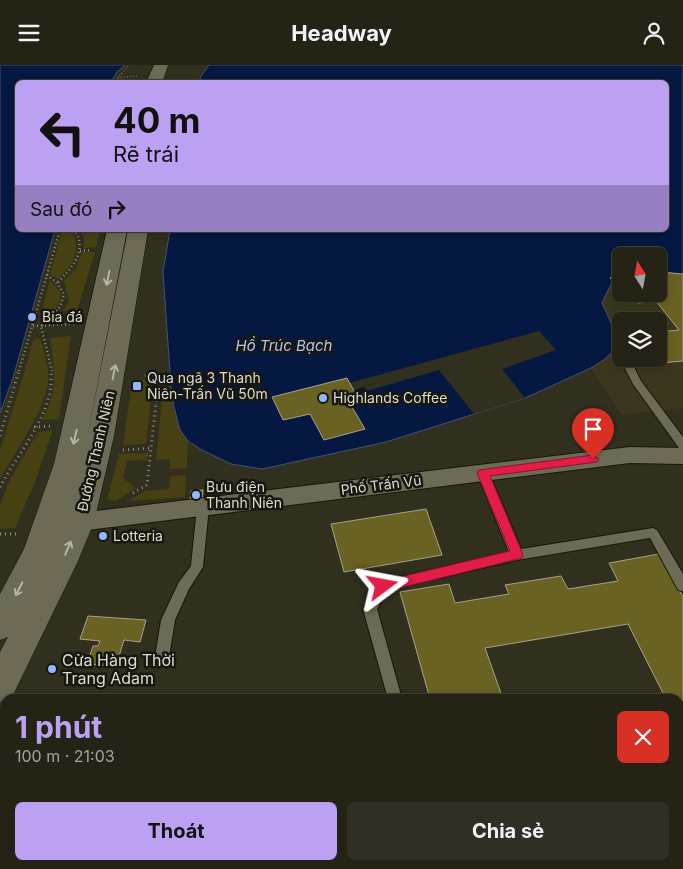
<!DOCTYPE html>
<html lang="vi">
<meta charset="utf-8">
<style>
:root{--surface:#252316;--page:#312f23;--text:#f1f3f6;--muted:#a3a4a1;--line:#424035;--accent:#bca0f2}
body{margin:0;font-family:Inter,sans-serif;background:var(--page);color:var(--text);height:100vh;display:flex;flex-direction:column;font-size:19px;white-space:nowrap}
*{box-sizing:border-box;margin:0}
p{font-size:16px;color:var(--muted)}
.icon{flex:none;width:28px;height:28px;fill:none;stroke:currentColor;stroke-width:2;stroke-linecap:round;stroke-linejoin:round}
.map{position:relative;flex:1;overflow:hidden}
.sheet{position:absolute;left:0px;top:629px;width:684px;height:176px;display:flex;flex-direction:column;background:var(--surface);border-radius:15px 15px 0 0;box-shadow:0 2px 8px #0003,0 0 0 1px var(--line)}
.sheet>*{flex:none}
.guide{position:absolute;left:15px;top:15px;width:654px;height:152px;border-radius:8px;box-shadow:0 2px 8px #0003,0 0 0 1px var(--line);background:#bca0f2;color:#111;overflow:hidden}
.needle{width:32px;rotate:349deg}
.buttons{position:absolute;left:612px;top:182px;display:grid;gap:10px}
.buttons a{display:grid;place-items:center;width:55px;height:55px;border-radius:8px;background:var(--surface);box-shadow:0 2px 8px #0003,0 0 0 1px var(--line);font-size:25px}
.pin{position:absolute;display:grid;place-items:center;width:42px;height:42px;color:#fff;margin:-51px -21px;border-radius:50% 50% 50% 0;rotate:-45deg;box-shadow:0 0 5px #0007}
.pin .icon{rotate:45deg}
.me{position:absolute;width:55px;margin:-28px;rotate:77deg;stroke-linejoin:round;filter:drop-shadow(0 0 4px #0008)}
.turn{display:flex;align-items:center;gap:18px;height:105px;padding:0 15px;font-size:22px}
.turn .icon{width:65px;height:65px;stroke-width:2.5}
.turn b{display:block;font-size:35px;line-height:42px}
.then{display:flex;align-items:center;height:48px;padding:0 15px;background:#0003;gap:10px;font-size:19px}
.round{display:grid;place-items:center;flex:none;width:52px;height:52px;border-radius:8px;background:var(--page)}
.headline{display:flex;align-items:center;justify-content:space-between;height:85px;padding:0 15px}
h1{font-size:30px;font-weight:700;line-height:38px;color:var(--accent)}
.button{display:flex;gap:10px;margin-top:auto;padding:10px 15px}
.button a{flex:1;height:58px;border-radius:8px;background:var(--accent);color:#111;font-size:20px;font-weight:700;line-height:58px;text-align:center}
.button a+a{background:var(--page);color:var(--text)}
header{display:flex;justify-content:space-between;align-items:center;height:65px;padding:0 15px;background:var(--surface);font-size:22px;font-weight:700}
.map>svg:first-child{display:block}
.built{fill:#3b371e;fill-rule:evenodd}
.green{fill:#464013}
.water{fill:#051841;stroke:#46536c}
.pier{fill:#312f1d}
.building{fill:#6a6222;stroke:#a6a38d}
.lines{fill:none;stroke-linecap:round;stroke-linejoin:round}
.service-casing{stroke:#191706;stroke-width:2}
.minor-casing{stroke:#191706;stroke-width:2}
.secondary-casing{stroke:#191706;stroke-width:1}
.path-far3{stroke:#8e8d7f;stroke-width:2;stroke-dasharray:0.5 2.5;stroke-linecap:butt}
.path-far2{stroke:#8e8d7f;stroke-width:2.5;stroke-dasharray:1 3;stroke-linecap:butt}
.path-far1{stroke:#8e8d7f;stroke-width:3;stroke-dasharray:1 4;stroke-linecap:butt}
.path{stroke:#8e8d7f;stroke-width:4;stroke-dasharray:2 5;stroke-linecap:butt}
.service{fill:#6d6a56;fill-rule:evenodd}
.minor{fill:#6d6a56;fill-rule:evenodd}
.secondary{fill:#6d6a56;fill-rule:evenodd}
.oneway{stroke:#b6b4a6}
.route{fill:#e11d48;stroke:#92132f}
.poi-dot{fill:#92b7fd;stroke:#18170f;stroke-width:2}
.labels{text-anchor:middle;stroke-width:5;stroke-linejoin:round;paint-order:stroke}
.poi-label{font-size:14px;fill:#dddcd1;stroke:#18170f;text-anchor:start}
.street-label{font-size:14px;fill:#dddcd1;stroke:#18170f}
.water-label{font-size:15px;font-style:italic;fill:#aec6f3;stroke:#18170f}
.near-poi-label{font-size:16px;fill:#dddcd1;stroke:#18170f;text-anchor:start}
</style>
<header><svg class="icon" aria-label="menu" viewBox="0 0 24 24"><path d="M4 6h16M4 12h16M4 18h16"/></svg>Headway<svg class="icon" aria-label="person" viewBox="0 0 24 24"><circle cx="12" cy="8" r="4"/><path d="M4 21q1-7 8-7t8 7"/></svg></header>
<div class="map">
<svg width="683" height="804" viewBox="0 0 683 804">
<rect width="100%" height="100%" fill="#312f1d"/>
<path class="built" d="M659 206 683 210V343L622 350 591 303 605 294 611 258 602 238 614 213 621 207V229H659ZM621 256H659V294H621Z"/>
<path class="green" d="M62 165 73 167C81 186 73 200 58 214L50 209Z
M81 165H100L96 182 83 183 84 175Z
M82 187H95L77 246H63L69 236 64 216 75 205Z
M50 215 61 228 60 236 54 247 41 248Z
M71 271 59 354 42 355C58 327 55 304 50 273Z
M40 273C44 288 50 304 48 319 44 346 14 389 0 414V385L23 312 33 274Z
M153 314 146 379 123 380 132 315Z
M171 322 180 365 188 376 187 403 170 404V394L156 395 163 323Z
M53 365 35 417 15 463 0 464V440L8 418 38 367Z
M148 388 147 395 127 396 123 413 136 423 117 435H107L119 389Z
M186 410 185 432 129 436 145 426 169 424 170 411Z
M112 800H186L161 804H112Z"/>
<path class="water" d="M0 0H125L117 7 111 17 18 18V165H55L13 313 0 348Z
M209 0H683V210L659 206V191H621V207L614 213 602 238 611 258 616 283 605 294 591 303 525 333 386 377 262 404 231 399 202 385 188 376 180 365 174 342 171 322 163 207 170 165H666V18L199 17 201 11Z"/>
<path class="pier" d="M539 266 556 285 502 304 525 333 474 349 439 305 367 326 364 322 354 325 349 318Z"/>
<path class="building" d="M659 207 683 209V296L660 298 657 294H659V267L679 265 656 236 638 238 628 229H659Z
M621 209V223L610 213Z
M347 313 359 335 349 337 365 364 324 375 310 349 283 355 272 332Z
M203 425 202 435H190L191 426Z
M426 444 442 490 344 507 331 459Z
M659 489 683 532V668L679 660V634H666L628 559 485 583 503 634H430L400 527 449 519 455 538 509 529 505 520 561 511 568 524 618 516 609 498Z
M88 551 146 555 140 577 124 575 116 601 87 599 93 581H98L100 576 80 574Z"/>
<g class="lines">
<g class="service-casing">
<path id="service" d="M647 248 652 251C646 257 639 257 631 256Z
M621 272V288L616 285V275Z
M621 292V294H630L641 316 683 372V384L679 383 633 319 620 294Z
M483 404 489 408 521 484 653 463 657 465 683 509V526L678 525 650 473 517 495 387 525 377 544 402 634H388L363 544 378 517 509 487 477 408Z
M203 438 207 439 209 442 203 502 189 524 175 555 169 592 167 596 162 598 157 596 155 592 161 555 179 517 191 501 197 442 199 439Z
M679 767H683V783H679Z
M433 800H516L517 804H434Z
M538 800H572L571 804H537Z"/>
</g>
<g class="minor-casing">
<path id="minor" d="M630 382 683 383V399L630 398 79 466 71 463 68 457 71 451 79 448Z"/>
</g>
<g class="secondary-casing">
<path id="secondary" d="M154 0H168L162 18H146Z
M107 165H127L86 379 128 165H148L114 371 94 457 78 496 12 632 0 637V587L8 572 0 575V529L24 484 54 399Z"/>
</g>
<path class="path-far3" d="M118 13 137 11
M114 18 129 0"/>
<path class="path-far2" d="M80 186 91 185
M47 210 56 217 64 229 60 242 41 261 52 306
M58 217C73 202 87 186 75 165
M33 261 74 259
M19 306 60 165"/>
<path class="path-far1" d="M34 362 52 361
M0 371 19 305
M123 385 152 383
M0 422C19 386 55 348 51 305
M133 428 147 420 159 310 144 311
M0 469H17"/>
<path class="path" d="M0 794 5 774
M30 800 29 804 52 800
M105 800V804
M220 800 221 804"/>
<use href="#service" class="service"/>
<use href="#minor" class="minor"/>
<use href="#secondary" class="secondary"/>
</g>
<defs><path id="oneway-shaft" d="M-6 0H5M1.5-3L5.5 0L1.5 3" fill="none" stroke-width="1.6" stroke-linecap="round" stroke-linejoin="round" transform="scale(1.25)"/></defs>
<g class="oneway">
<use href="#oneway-shaft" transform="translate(108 213) rotate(101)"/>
<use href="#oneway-shaft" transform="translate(114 307) rotate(-79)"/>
<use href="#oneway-shaft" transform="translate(75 372) rotate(103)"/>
<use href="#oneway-shaft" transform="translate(68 483) rotate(-67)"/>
<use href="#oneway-shaft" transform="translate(19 524) rotate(117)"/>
</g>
<path class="route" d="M593 390 599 394 597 397 490 411 523 490 522 493 383 527 379 525 377 521 379 517 383 516 510 486 477 408 479 405Z"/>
<g class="poi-dot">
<circle cx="32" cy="252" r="5"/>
<rect x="132" y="316" width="10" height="10" rx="2.5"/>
<circle cx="323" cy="333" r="5"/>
<circle cx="196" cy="430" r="5"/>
<circle cx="103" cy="471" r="5"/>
<circle cx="52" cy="604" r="5"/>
</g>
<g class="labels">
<g class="poi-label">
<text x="42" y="257">Bia đá</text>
<text x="147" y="318">Qua ngã 3 Thanh<tspan x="147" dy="16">Niên-Trấn Vũ 50m</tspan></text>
<text x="333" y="338">Highlands Coffee</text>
<text x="206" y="427">Bưu điện<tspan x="206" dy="16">Thanh Niên</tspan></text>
<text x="113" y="476">Lotteria</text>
</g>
<g class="street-label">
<text transform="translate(96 386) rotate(-77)" y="5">Đường Thanh Niên</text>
<text transform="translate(381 420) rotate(-7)" y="5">Phố Trấn Vũ</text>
</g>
<g class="water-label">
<text x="284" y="286">Hồ Trúc Bạch</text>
</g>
<g class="near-poi-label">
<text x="62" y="601">Cửa Hàng Thời<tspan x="62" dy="18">Trang Adam</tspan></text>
</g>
</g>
</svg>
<div class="buttons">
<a><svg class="needle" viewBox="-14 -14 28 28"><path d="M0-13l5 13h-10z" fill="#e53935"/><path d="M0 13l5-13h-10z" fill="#a3a4a1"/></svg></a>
<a><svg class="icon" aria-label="layers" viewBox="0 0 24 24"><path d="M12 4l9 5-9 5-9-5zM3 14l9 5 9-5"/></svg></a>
</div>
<div class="pin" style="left:593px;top:394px;background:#d93025"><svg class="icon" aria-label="arrive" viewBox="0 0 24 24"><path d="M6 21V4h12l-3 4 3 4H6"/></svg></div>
<svg class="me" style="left:383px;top:521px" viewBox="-20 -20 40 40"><path d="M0-17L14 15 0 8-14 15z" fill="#e11d48" stroke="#fff" stroke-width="4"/></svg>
<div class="guide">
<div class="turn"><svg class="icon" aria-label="left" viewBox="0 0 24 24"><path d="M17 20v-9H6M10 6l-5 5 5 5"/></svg><div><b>40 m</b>Rẽ trái</div></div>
<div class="then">Sau đó<svg class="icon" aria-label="right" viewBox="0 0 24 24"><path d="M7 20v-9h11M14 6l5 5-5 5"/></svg></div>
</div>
<section class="sheet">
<div class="headline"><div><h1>1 phút</h1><p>100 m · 21:03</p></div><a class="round" style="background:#d93025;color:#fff"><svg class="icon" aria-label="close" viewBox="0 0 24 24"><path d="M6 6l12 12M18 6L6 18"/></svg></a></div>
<div class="button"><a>Thoát</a><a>Chia sẻ</a></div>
</section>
</div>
